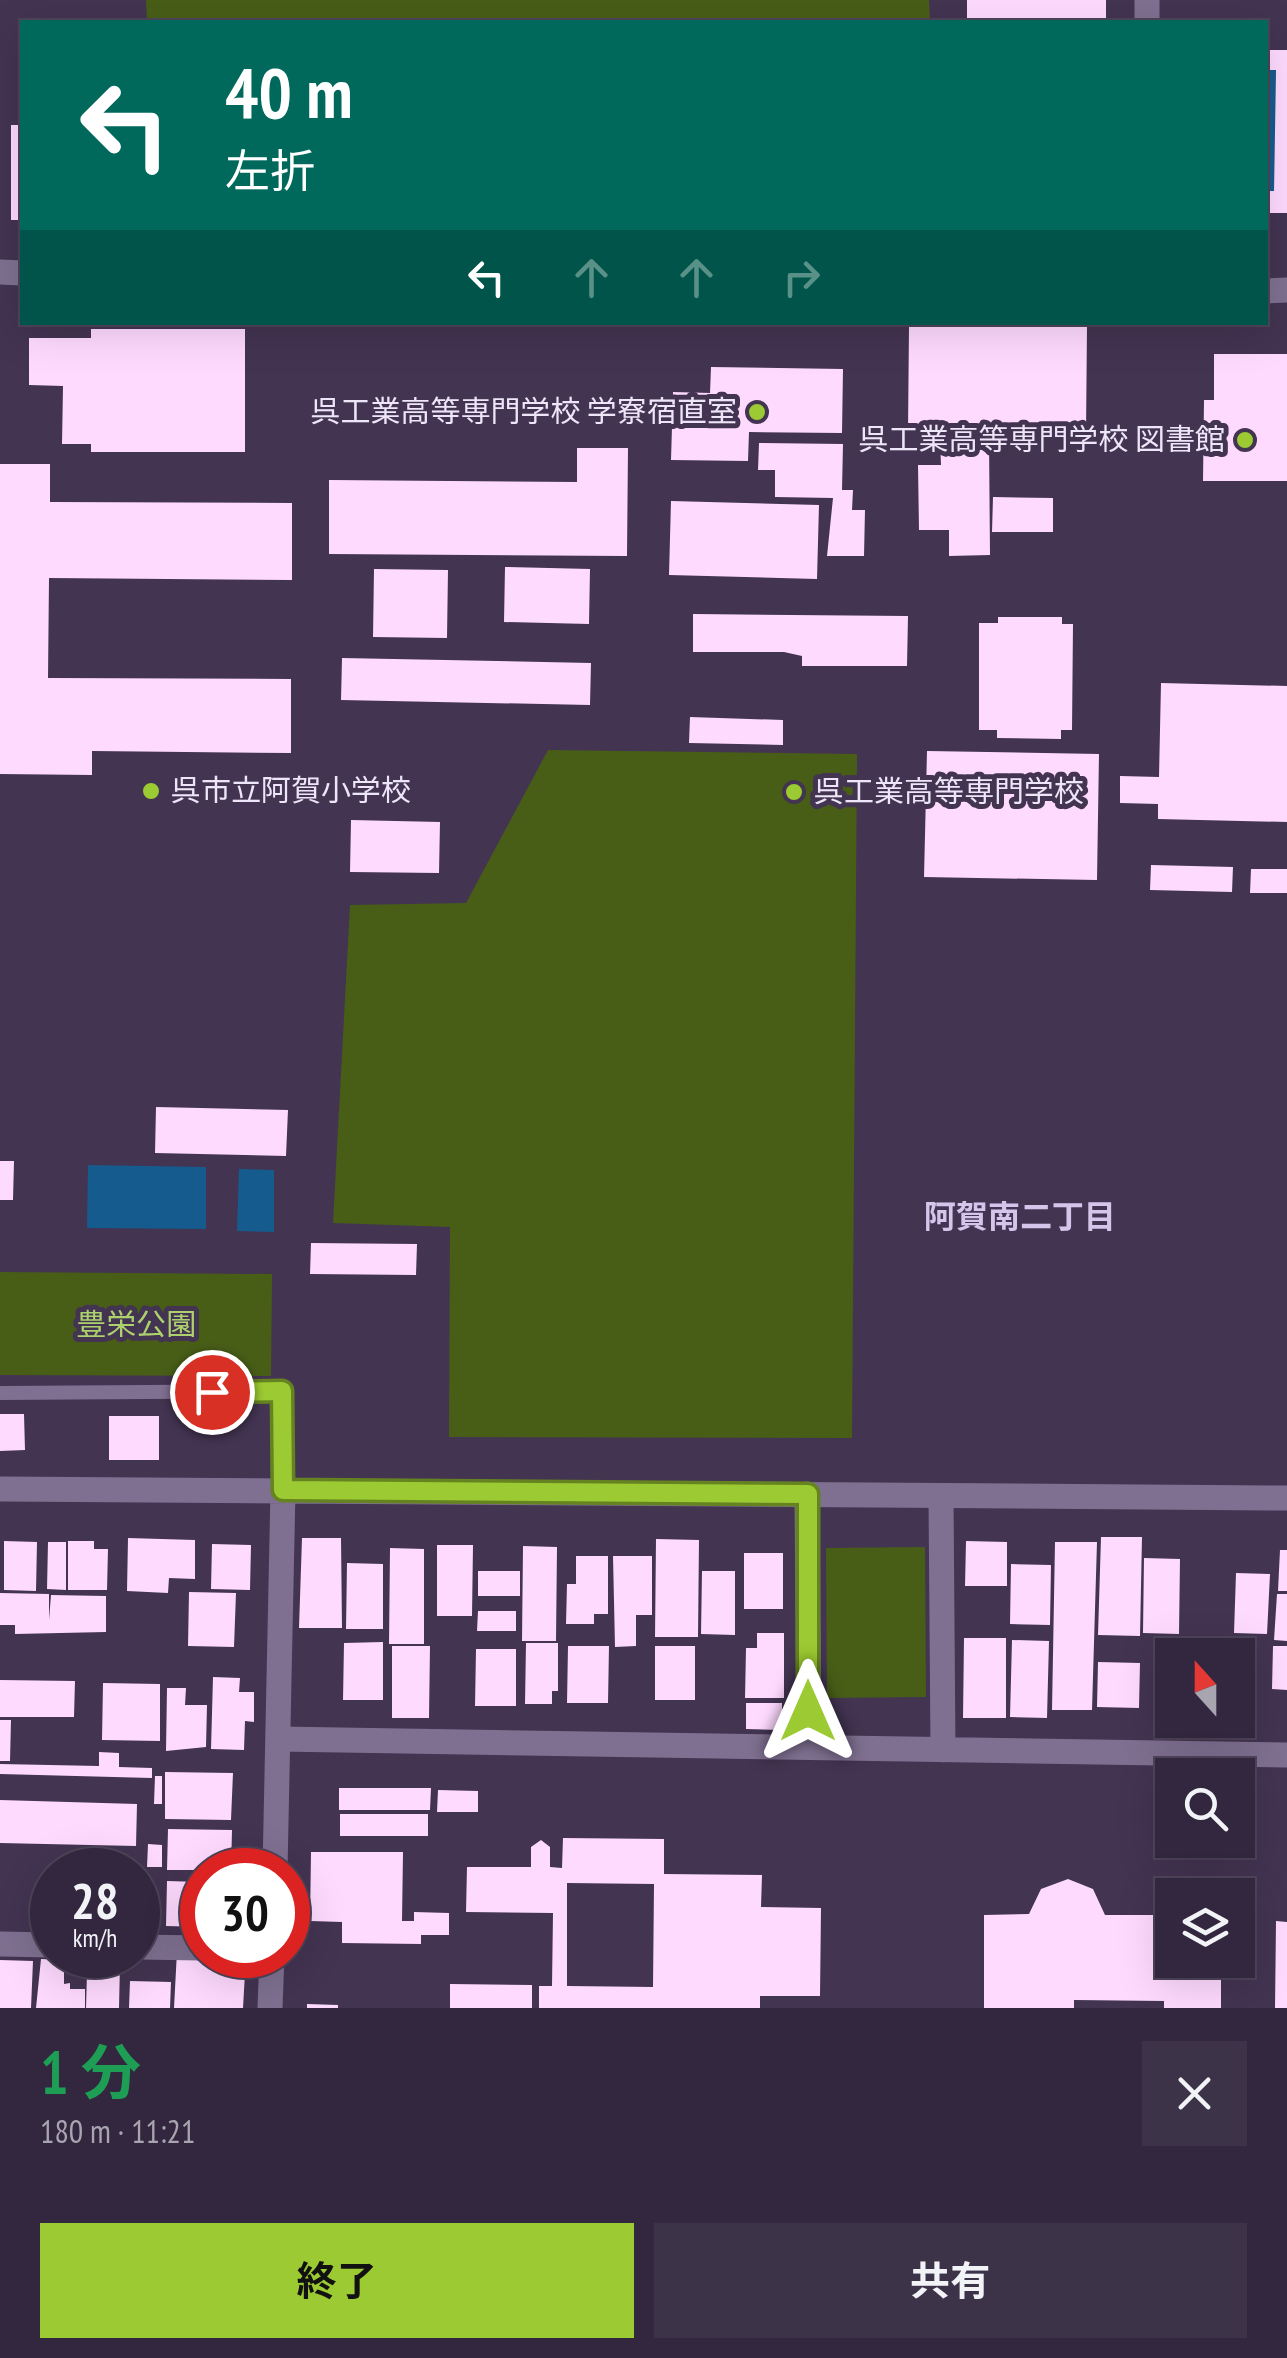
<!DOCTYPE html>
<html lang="ja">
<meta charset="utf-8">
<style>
:root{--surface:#32273e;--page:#3d3349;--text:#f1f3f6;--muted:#a8a5b0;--line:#4d4458;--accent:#9cca32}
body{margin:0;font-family:"PT Sans Narrow","Noto Sans JP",sans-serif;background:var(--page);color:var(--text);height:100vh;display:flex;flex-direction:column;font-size:38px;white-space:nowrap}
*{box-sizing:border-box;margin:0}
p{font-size:32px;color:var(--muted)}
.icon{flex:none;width:55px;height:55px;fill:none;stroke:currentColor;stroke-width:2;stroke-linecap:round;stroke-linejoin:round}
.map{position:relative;height:2008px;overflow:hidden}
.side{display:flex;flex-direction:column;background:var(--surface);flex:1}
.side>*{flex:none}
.top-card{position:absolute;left:20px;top:20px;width:1248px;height:305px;border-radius:0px;box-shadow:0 10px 40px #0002,0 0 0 2px var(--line);background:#00695c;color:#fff;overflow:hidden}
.needle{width:65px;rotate:339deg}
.controls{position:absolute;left:1155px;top:1638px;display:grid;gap:20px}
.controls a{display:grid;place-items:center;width:100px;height:100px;border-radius:0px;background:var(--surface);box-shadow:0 10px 40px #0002,0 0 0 2px var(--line);font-size:50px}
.speed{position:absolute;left:30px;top:1848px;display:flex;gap:20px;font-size:50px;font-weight:700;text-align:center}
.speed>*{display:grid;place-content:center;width:130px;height:130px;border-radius:50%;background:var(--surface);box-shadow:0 10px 40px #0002,0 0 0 2px var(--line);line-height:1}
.speed small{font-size:25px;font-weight:400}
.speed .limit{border:15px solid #d22;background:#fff;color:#111}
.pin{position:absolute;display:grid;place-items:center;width:85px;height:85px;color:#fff;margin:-42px;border:5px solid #fff;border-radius:50%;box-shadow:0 2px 10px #0007}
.me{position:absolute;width:110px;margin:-55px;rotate:0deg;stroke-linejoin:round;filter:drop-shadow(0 0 8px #0008)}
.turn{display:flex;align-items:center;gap:35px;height:210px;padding:0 40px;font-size:45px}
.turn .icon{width:130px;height:130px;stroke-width:2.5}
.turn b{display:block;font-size:70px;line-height:85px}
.lanes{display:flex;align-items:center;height:95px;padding:0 40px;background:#0003;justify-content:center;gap:50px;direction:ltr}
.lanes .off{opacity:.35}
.round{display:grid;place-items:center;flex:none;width:105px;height:105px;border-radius:0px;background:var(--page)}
.head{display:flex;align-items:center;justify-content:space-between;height:170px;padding:0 40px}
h1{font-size:60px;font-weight:700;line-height:75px;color:#1e9e55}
.action{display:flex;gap:20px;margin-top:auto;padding:20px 40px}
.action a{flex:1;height:115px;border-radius:0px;background:var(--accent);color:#111;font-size:40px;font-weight:700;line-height:115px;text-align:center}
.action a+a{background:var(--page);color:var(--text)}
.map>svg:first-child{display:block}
.green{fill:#485e17}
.water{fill:#165b8d}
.building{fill:#fedaff;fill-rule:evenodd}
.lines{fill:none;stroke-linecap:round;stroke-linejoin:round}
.service{stroke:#7f7091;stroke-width:14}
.minor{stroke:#7f7091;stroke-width:25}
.tertiary{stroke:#7f7091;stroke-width:25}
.route-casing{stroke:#658320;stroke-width:25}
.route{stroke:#9cca32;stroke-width:18}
.poi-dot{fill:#9cca32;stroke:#433452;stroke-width:4}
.labels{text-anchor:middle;stroke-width:10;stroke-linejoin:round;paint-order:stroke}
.poi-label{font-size:30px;fill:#ede5f8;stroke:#433452;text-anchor:end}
.park-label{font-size:30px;fill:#add16d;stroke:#433452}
.neighbourhood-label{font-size:32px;font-weight:bold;fill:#d5c5ea;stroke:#433452}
</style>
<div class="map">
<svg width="1287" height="2008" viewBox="0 0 1287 2008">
<rect width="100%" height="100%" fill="#433452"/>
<path class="green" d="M146 0H929L930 22H147Z
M548 750 857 754 852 1438 449 1437 450 1227 333 1223 350 905 466 903Z
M0 1272 272 1274 271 1376 0 1375Z
M925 1547 926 1697 827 1698 826 1548Z"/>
<path class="water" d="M1265 70H1276L1274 191H1265Z
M88 1165 206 1167V1229L87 1228Z
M239 1169 274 1170V1232L237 1231Z"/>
<path class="building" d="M967 0H1106V22H967Z
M1265 50H1287V213H1265V191H1274L1276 70H1265Z
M11 125H22V220H11Z
M909 326H1087L1086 432 908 431Z
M91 329H245V452H91V444H62L63 386 29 385V338H91Z
M1214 354H1287V481H1203L1204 400H1214Z
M711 367 843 369 842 433 749 432 748 461 671 460 673 392 710 393Z
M940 439H989L990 555 949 556V530H919L918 465H941Z
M759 443 843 444 842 490H853L852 510H865L864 556H827L833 498 775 497V470H758Z
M577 448H628L627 556 329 554V480L577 482Z
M0 464H50V502L292 503V580L49 578 48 678 291 679V753L92 751V775L0 774Z
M993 497 1053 498V532H992Z
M671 501 819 505 817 579 669 575Z
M505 567 590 569 589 624 504 622Z
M374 569 448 570 447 638 373 637Z
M693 614 908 616 907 666H802V656L784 652H693Z
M998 617H1062V624H1073L1072 730H1061V739L997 738V730H979V623H998Z
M342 658 591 663 590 705 341 700Z
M1161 683 1287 686V822L1158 819V804L1120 803V776L1159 777Z
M690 717 783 720V745L689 743Z
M927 751 1099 754 1097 880 924 877Z
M351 820 440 822 439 873 350 872Z
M1151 865 1233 867 1232 892 1150 890Z
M1251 869H1287V893H1250Z
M156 1107 288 1110 286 1156 155 1153Z
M0 1161H14L13 1200H0Z
M311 1243 417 1244 416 1275 310 1274Z
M0 1414H24L25 1450 0 1451Z
M109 1416H159V1460H109Z
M1101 1537H1142L1140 1636 1098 1635Z
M128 1538 195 1540V1579L169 1578 168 1593 127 1591Z
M302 1538H341L342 1628H299Z
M656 1539 699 1540 698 1637H655Z
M4 1541 37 1542 36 1591 4 1590Z
M68 1541H94V1549H108L107 1590H68Z
M966 1541 1007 1542V1586H965Z
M48 1542H66V1590L47 1589Z
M1055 1542H1097L1092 1710H1052Z
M212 1544 251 1545 250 1590 211 1589Z
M437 1545H473L472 1616H437Z
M523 1546 557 1547 556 1641H522Z
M390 1548 424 1549V1644H389Z
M1280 1550H1287V1591H1278Z
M744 1553H783V1609H744Z
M576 1556H608V1614H594V1624H566L567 1584H576Z
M613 1556H652V1615H636V1646L615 1647Z
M1144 1558 1180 1559 1179 1634 1143 1633Z
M347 1563 383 1564V1629H346Z
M1011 1564 1051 1565 1050 1625 1010 1624Z
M478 1571H520V1596H478Z
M702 1571H735V1635L701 1634Z
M1236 1573 1270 1574 1267 1634 1234 1633Z
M189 1592 236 1593 234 1647 188 1646Z
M0 1593 49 1594V1620L51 1595 106 1596V1632L15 1634V1625H0Z
M1277 1594H1287V1641L1274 1640Z
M478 1611H516V1631H477Z
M757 1633H784V1698H745L746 1648H757Z
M964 1638H1006V1718H963Z
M1012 1640 1049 1641 1047 1718 1010 1717Z
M383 1642V1700H343L344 1643Z
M526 1643H558V1691H552V1704H525Z
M392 1646H430L429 1718H392Z
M568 1646H609L608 1703H567Z
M655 1646H695V1700H655Z
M1273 1646H1287V1690L1272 1689Z
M476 1649H516V1706H475Z
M1098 1662 1140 1663 1139 1708 1097 1707Z
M213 1677 240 1678 239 1692H254V1722L245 1721 244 1750 211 1749Z
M0 1680 75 1681 74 1717H0Z
M103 1683 160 1684V1741L102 1740Z
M167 1688H186L185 1705H207L206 1747 166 1751Z
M746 1703H782V1730L746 1729Z
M0 1720H11L10 1761H0Z
M99 1752 119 1753V1767L152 1768V1778L0 1774V1764L99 1766Z
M165 1772 233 1773 231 1820 165 1819Z
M155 1776H162V1804H154Z
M339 1788H431L430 1810H339Z
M438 1790 478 1791V1812H437Z
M0 1800 137 1804 136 1846 0 1843Z
M340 1814H428V1836H340Z
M168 1829 232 1830 231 1870H167Z
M563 1838 664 1839V1874L762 1875 761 1907 821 1908 820 1996H760V2008H539V1986H552L553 1913 466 1912 467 1867H531V1847L541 1840 550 1847V1867L562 1868ZM567 1883 654 1884 653 1987 567 1986Z
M148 1844 162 1845V1867H147Z
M311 1852H403L402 1921H414V1912L449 1913V1935H421V1944L342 1943V1922L310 1921Z
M1068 1879 1093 1889 1105 1915H1172V1960H1221V2008H1164V2001L1074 2000V2008H984V1915L1029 1914 1041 1889Z
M167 1881 202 1882V1927L166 1926Z
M1276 1921 1287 1922V2008H1275Z
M177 1951 246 1955 243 2008H174Z
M41 1959 64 1960V1984L70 1983V1989H85V2008H36Z
M0 1960 33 1961 31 2008H0Z
M98 1964H120L119 2008H86L87 1973H98Z
M130 1981 171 1982 170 2008H129Z
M450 1984 532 1985V2008H450Z
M307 2004 338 2005V2008H307Z"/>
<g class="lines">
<path class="service" d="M0 1393 282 1391 283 1489"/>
<path class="minor" d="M1147 22V0
M807 1494 809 1747
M941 1496 943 1750
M279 1739 1287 1755
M0 1944 52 1945
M138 1947 202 1948"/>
<path class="tertiary" d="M0 272 22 273
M1265 291 1287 290
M0 1489 1287 1498
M275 1870 283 1489
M270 2008 272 1955"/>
</g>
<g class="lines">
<g class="route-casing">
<path id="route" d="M212 1392 282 1391 283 1490 808 1494V1711"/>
</g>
<use href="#route" class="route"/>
</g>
<g class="poi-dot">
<circle cx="757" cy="412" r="10"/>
<circle cx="1245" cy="440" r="10"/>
<circle cx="151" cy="791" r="10"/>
<circle cx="794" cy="792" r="10"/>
</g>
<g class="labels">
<g class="poi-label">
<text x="737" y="422">呉工業高等専門学校 学寮宿直室</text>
<text x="1225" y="450">呉工業高等専門学校 図書館</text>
<text x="171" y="801" text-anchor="start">呉市立阿賀小学校</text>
<text x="814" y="802" text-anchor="start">呉工業高等専門学校</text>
</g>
<g class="park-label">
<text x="136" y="1335">豊栄公園</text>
</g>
<g class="neighbourhood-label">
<text x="1020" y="1228">阿賀南二丁目</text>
</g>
</g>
</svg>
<div class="controls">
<a><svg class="needle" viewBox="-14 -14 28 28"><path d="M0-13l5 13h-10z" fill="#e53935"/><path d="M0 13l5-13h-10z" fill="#a8a5b0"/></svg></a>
<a><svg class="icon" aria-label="search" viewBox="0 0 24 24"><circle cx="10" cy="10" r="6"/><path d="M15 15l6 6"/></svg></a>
<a><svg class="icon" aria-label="layers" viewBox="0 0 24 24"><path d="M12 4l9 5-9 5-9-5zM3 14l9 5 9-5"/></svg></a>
</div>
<div class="speed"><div>28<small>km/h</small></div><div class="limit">30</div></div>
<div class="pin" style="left:212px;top:1392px;background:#d93025"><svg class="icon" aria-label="arrive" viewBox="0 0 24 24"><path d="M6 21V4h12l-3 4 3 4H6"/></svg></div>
<svg class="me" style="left:808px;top:1711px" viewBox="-20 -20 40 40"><path d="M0-17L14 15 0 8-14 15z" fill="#9cca32" stroke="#fff" stroke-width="4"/></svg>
<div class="top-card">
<div class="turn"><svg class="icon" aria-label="left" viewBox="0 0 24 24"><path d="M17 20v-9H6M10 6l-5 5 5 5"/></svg><div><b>40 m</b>左折</div></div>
<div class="lanes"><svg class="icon" aria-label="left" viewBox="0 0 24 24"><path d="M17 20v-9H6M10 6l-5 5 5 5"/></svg><svg class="icon off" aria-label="ahead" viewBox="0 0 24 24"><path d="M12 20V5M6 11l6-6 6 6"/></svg><svg class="icon off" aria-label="ahead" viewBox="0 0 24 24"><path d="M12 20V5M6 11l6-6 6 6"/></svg><svg class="icon off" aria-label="right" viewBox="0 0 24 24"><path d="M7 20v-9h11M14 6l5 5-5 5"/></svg></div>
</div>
</div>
<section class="side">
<div class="head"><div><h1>1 分</h1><p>180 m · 11:21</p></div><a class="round"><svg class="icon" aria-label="close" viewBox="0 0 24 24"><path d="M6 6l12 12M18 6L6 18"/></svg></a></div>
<div class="action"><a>終了</a><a>共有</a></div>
</section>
